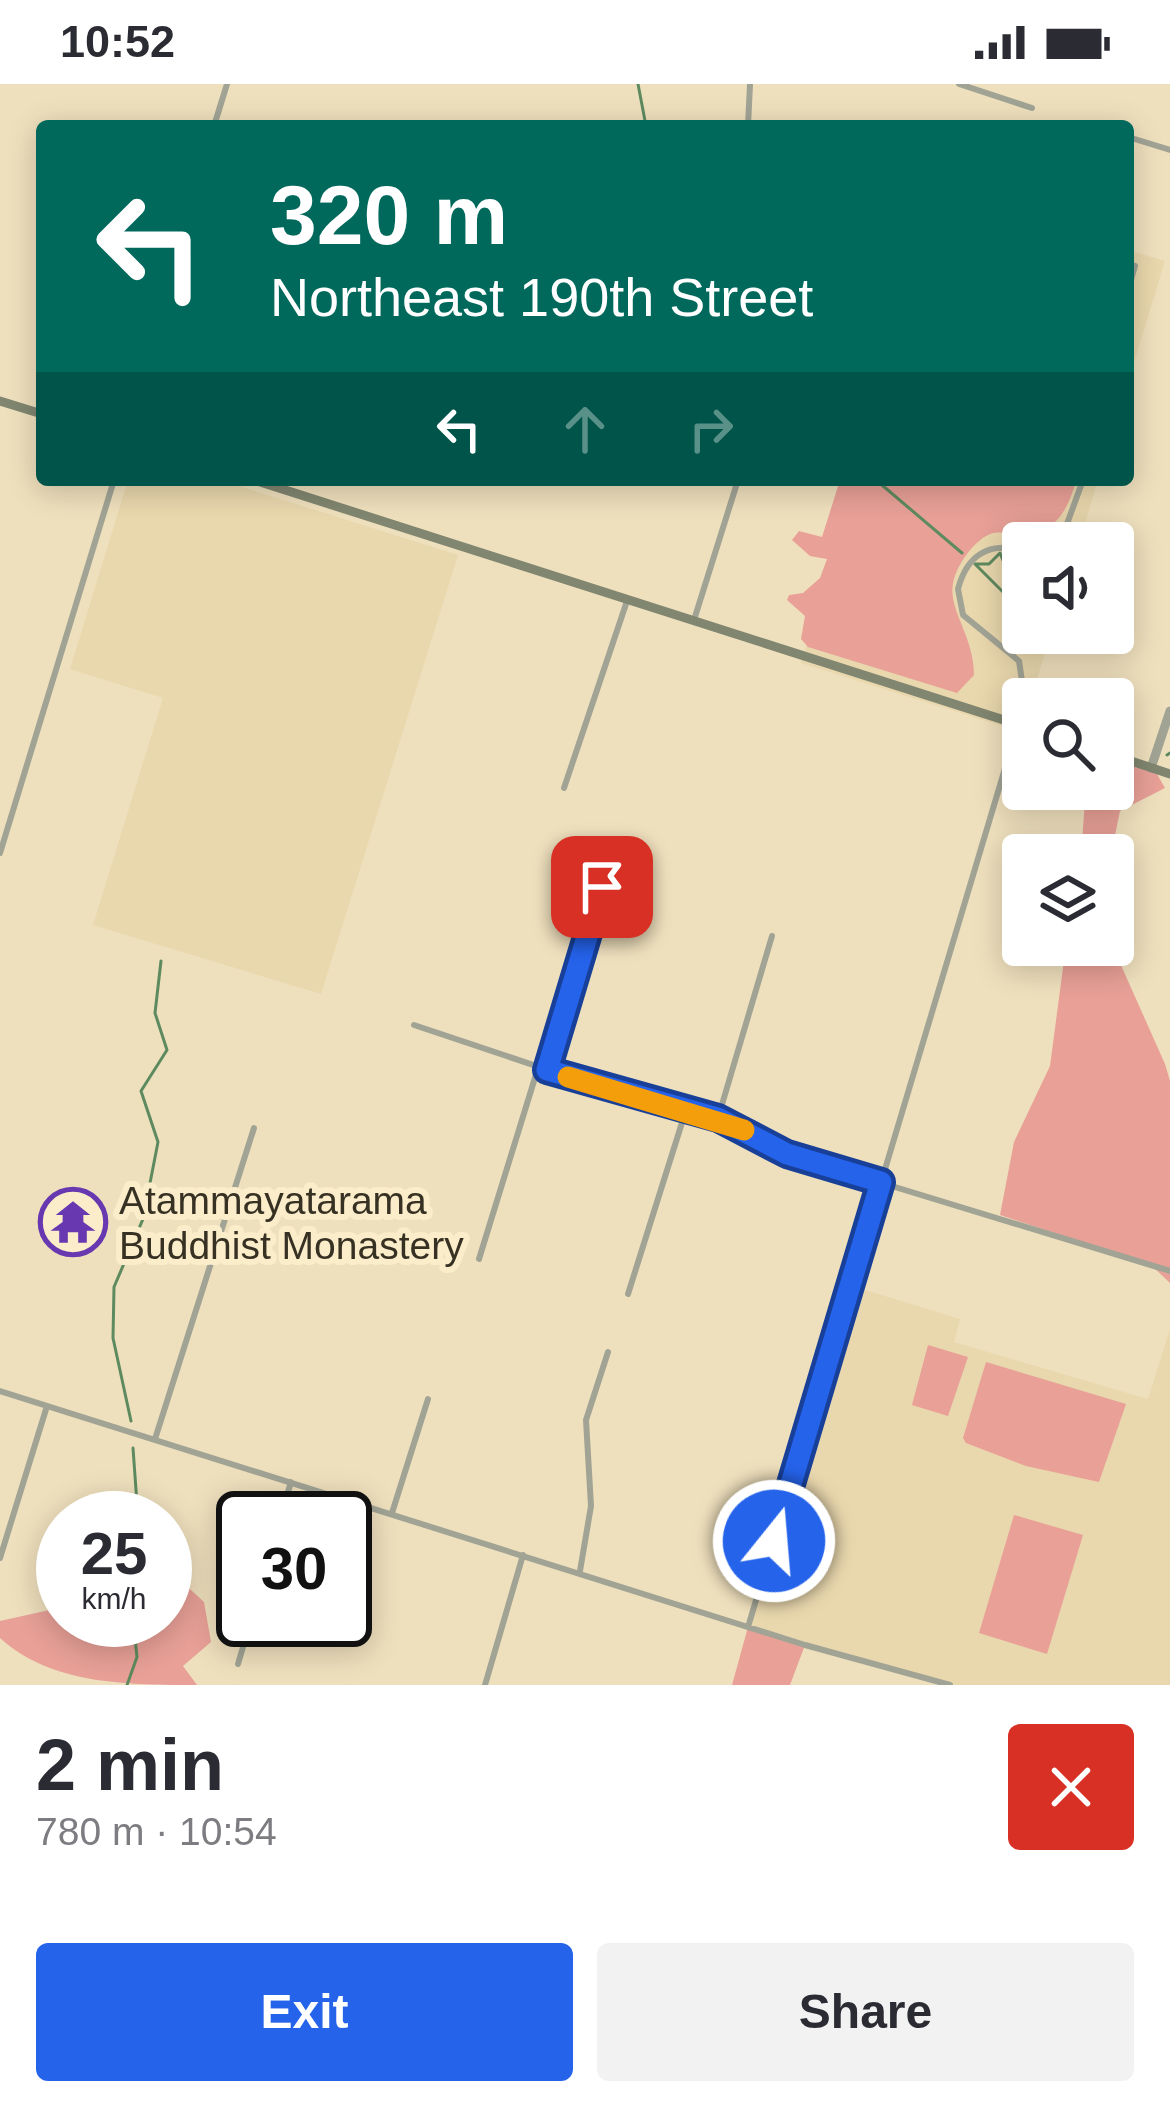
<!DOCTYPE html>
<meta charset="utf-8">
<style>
:root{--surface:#fff;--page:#f2f2f3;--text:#2b2b33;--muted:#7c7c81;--accent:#2563eb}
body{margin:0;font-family:Arial,sans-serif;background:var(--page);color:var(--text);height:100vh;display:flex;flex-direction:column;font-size:45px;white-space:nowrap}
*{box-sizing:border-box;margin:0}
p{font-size:39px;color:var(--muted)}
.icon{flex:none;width:66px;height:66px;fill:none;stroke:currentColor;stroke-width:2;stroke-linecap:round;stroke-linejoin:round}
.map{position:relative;height:1601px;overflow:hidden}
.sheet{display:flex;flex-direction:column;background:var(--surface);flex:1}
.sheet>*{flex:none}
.hud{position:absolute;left:36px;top:36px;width:1098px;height:366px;border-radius:12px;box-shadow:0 6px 30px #0003;background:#00695c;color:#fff;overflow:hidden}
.buttons{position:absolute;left:1002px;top:438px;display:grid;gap:24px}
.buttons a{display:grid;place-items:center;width:132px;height:132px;border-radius:12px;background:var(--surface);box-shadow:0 6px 30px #0003;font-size:60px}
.speed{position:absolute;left:36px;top:1407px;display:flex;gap:24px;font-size:60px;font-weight:700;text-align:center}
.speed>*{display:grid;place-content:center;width:156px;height:156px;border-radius:50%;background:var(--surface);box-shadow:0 6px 30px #0003;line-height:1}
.speed small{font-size:30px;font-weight:400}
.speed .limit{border:6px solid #111;border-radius:18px;background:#fff;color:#111}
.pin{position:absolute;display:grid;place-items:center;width:102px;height:102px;color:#fff;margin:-51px;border-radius:24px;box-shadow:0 6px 18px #0006}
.me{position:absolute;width:132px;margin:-66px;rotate:17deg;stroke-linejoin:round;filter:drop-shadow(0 0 9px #0008)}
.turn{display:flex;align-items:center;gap:42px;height:252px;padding:0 36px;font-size:54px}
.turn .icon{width:156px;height:156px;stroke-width:2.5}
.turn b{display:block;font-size:84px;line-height:102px}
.lanes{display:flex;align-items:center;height:114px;padding:0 36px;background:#0003;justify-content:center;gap:60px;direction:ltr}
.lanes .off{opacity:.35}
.round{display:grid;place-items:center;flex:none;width:126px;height:126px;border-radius:12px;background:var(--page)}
.headline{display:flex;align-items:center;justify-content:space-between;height:204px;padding:0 36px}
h1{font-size:72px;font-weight:700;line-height:90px}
.primary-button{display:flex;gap:24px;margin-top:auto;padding:24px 36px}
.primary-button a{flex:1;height:138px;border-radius:12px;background:var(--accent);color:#fff;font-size:48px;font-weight:700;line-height:138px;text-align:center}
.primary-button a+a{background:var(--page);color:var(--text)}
.status{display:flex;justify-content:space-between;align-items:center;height:84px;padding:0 60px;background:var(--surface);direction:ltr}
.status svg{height:33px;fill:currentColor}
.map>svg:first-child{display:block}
.built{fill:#e9d7ad}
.green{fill:#e8a097}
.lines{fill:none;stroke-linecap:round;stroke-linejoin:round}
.stream{stroke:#5e8a5f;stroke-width:3}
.minor{stroke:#a1a495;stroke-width:6}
.tertiary{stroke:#a1a495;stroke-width:9}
.secondary{stroke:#818670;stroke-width:9}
.route-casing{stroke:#184099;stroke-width:30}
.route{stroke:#2563eb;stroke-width:21}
.slow{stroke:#f59e0b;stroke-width:21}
.labels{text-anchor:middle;stroke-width:12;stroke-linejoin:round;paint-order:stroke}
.poi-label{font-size:39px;fill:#373124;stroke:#fcedca;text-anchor:start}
</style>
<div class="status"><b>10:52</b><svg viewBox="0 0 49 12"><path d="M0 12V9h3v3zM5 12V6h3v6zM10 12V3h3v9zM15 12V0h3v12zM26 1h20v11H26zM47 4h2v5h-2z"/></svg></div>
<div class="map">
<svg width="1170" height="1601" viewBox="0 0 1170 1601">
<rect width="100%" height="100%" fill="#efe0bd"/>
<path class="built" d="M1128 166 1165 177 1128 298Z
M128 396H220L458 471 321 910 93 841 163 614 70 585Z
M857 396H1098L1079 459H1023V549H1051L1031 615H1023L1021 648 801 579Z
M849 1201 960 1235 954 1258 1148 1315 1170 1245V1601H943L748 1543Z"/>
<path class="green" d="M840 396H1076C1069 425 1055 450 1022 451 1013 451 1001 447 993 449 975 454 955 483 953 500 948 526 974 552 974 591L957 609 808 563 801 555 805 532 787 516 789 511 803 509 820 494 827 475 810 472 792 456 799 447 822 453Z
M1113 676 1157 690 1165 704 1120 727 1111 771H1081L1085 717 1080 705H1113Z
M1066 861H1112L1165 980 1170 997V1199L1151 1181 1000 1131 1014 1058 1050 982Z
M928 1261 968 1273 948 1332 912 1321Z
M986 1278 1126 1320 1099 1398 1026 1382 966 1359 963 1354Z
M1014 1431 1083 1451 1047 1570 979 1549Z
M165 1482 204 1518 211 1558 183 1582 197 1601C130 1601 51 1601 0 1554V1537L63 1523V1536H165Z
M748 1543 805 1561 790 1601H732Z"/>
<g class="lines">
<path class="stream" d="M638 0 646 42
M876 396 962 469
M975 480 1023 528
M975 480H989L1000 469 1007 486 1010 474
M1167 671 1170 669
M131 1337 113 1254 114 1203 143 1135 158 1058 141 1007 167 966 155 929 161 877
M133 1364 138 1434
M127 1601 137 1573 133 1536"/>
<path class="minor" d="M959 0 1032 24
M1089 40 1094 42
M214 42 227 0
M748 42 750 0
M1128 53 1170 66
M1128 180 1135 182 1128 206
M717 396 737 400
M1060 459 1083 396
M694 536 738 396
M1009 638 1022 597 1019 577 963 531 958 505C967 471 989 457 1023 467
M564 704 627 517
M0 769 114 396
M414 941 587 999 718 1034 787 1070 1170 1187
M547 987 602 803
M718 1034 772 852
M479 1175 538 984
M628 1210 686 1026
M0 1307 805 1561 950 1601
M155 1355 254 1044
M392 1429 428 1315
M280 1434 291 1398
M0 1474 47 1322
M580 1487 591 1422 586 1336 608 1268
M748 1543 1018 641
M238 1580 251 1536
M485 1601 523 1471"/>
<path class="tertiary" d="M1151 684 1170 627"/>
<path class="secondary" d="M0 317 42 330
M254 396 1023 642
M1113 671 1170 690"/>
</g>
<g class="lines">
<g class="route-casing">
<path id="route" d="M602 803 547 986 718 1034 787 1070 881 1098 774 1457"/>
</g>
<use href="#route" class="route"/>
<path class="slow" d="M568 993 744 1046"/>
</g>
<defs>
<g id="temple-ring" transform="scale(3.45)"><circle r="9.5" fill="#fcedca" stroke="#6738b0" stroke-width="1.5"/><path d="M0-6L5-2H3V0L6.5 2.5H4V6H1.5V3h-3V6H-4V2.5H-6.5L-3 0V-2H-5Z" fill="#6738b0"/></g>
</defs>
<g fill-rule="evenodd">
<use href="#temple-ring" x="73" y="1138"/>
</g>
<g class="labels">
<g class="poi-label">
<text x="119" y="1130">Atammayatarama<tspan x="119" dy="45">Buddhist Monastery</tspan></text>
</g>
</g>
</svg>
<div class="buttons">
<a><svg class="icon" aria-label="sound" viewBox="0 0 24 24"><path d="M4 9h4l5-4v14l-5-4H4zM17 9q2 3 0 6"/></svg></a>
<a><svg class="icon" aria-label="search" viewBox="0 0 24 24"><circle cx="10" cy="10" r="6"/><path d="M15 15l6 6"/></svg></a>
<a><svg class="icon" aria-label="layers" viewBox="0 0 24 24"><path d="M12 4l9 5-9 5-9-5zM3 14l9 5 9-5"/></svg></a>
</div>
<div class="speed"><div>25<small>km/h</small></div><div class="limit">30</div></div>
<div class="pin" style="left:602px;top:803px;background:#d93025"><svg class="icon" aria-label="arrive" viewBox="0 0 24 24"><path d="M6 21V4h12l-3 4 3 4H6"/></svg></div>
<svg class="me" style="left:774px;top:1457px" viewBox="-20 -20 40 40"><circle r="17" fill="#2563eb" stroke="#fff" stroke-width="3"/><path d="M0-11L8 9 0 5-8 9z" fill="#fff"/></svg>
<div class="hud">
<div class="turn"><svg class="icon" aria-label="left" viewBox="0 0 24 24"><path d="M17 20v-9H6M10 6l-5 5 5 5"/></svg><div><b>320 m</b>Northeast 190th Street</div></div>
<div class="lanes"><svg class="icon" aria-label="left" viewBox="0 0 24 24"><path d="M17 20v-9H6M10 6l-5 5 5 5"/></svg><svg class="icon off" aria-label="ahead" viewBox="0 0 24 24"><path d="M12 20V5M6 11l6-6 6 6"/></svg><svg class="icon off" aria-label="right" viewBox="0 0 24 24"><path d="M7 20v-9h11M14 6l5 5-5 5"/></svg></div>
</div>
</div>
<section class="sheet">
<div class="headline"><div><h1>2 min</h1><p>780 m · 10:54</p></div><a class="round" style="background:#d93025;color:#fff"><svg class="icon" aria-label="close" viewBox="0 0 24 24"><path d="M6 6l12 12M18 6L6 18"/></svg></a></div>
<div class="primary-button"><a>Exit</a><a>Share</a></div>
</section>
